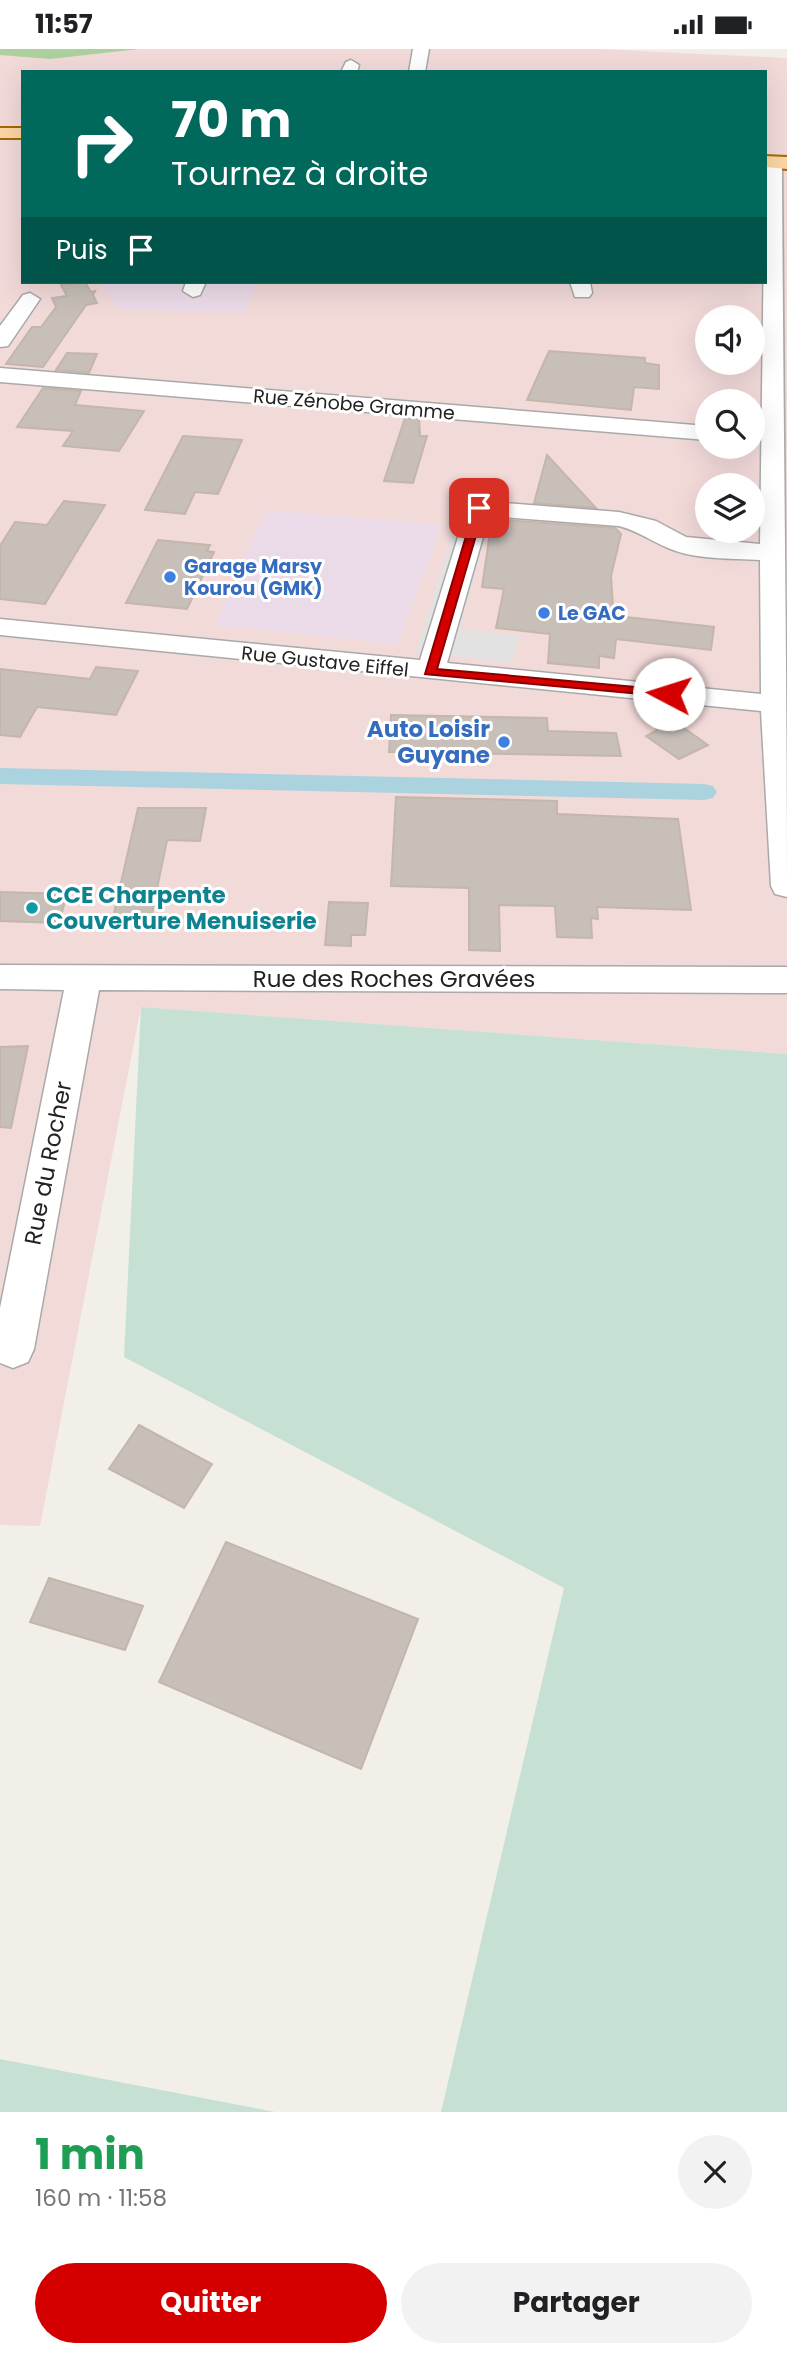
<!DOCTYPE html>
<html lang="fr">
<meta charset="utf-8">
<style>
:root{--surface:#fff;--page:#f2f2f2;--text:#202124;--muted:#757577;--accent:#d40000}
body{margin:0;font-family:Poppins,sans-serif;background:var(--page);color:var(--text);height:100vh;display:flex;flex-direction:column;font-size:26px;white-space:nowrap}
*{box-sizing:border-box;margin:0}
p{font-size:23px;color:var(--muted)}
.icon{flex:none;width:38px;height:38px;fill:none;stroke:currentColor;stroke-width:2;stroke-linecap:round;stroke-linejoin:round}
.map{position:relative;height:2063px;overflow:hidden}
.sheet{display:flex;flex-direction:column;background:var(--surface);flex:1}
.sheet>*{flex:none}
.hud{position:absolute;left:21px;top:21px;width:746px;height:214px;border-radius:0px;box-shadow:0 7px 28px #0002;background:#00695c;color:#fff;overflow:hidden}
.controls{position:absolute;left:695px;top:256px;display:grid;gap:14px}
.controls a{display:grid;place-items:center;width:70px;height:70px;border-radius:50%;background:var(--surface);box-shadow:0 7px 28px #0002;font-size:35px}
.pin{position:absolute;display:grid;place-items:center;width:60px;height:60px;color:#fff;margin:-30px;border-radius:14px;box-shadow:0 4px 10px #0006}
.me{position:absolute;width:77px;margin:-38px;rotate:275deg;stroke-linejoin:round;filter:drop-shadow(0 0 5px #0008)}
.turn{display:flex;align-items:center;gap:24px;height:147px;padding:0 35px;font-size:32px}
.turn .icon{width:91px;height:91px;stroke-width:2.5}
.turn b{display:block;font-size:49px;line-height:60px}
.then{display:flex;align-items:center;height:66px;padding:0 35px;background:#0003;gap:14px;font-size:26px}
.round{display:grid;place-items:center;flex:none;width:74px;height:74px;border-radius:37px;background:var(--page)}
.overview{display:flex;align-items:center;justify-content:space-between;height:119px;padding:0 35px}
h1{font-size:42px;font-weight:700;line-height:52px;color:#1e9e55}
.cta{display:flex;gap:14px;margin-top:auto;padding:14px 35px}
.cta a{flex:1;height:80px;border-radius:42px;background:var(--accent);color:#fff;font-size:28px;font-weight:700;line-height:80px;text-align:center}
.cta a+a{background:var(--page);color:var(--text)}
.status{display:flex;justify-content:space-between;align-items:center;height:49px;padding:0 35px;background:var(--surface);direction:ltr}
.status svg{height:19px;fill:currentColor}
.map>svg:first-child{display:block}
.commercial{fill:#f2dad9;fill-rule:evenodd}
.industrial{fill:#ebdbe8}
.forest{fill:#add19e}
.wetland{fill:#c6e0d4}
.parking{fill:#e2e2e2}
.lines{fill:none;stroke-linecap:round;stroke-linejoin:round}
.canal{fill:#aad3df;fill-rule:evenodd}
.building{fill:#c7bfb8;stroke:#c4b6ab;stroke-width:2}
.minor-casing{stroke:#a9a9a9;stroke-width:3}
.major-casing{stroke:#a06b00;stroke-width:4}
.minor{fill:#fff;fill-rule:evenodd}
.major{fill:#fcd6a4;fill-rule:evenodd}
.route{fill:#d40000;stroke:#8a0000;stroke-width:2}
.shop-dot{fill:#3f7fe0;stroke:#fff;stroke-width:2.5}
.culture-dot{fill:#0f9aa8;stroke:#fff;stroke-width:2.5}
.labels{text-anchor:middle;stroke-width:6;stroke-linejoin:round;paint-order:stroke}
.far-street-label{font-size:19px;fill:#222;stroke:#fff}
.far-shop-label{font-size:19px;font-weight:bold;fill:#366cbe;stroke:#fff;text-anchor:start}
.shop-label{font-size:23px;font-weight:bold;fill:#366cbe;stroke:#fff;text-anchor:end}
.culture-label{font-size:23px;font-weight:bold;fill:#0d838f;stroke:#fff;text-anchor:start}
.street-label{font-size:23px;fill:#222;stroke:#fff}
</style>
<div class="status"><b>11:57</b><svg viewBox="0 0 49 12"><path d="M0 12V9h3v3zM5 12V6h3v6zM10 12V3h3v9zM15 12V0h3v12zM26 1h20v11H26zM47 4h2v5h-2z"/></svg></div>
<div class="map">
<svg width="787" height="2063" viewBox="0 0 787 2063">
<rect width="100%" height="100%" fill="#f2efe9"/>
<path class="commercial" d="M0 0H598L787 9V1005L141 958 40 1477 0 1476ZM23 23H765V233H23ZM707 268H752V313H707ZM707 352H752V397H707ZM707 436H752V481H707Z"/>
<path class="industrial" d="M101 233H259L244 264 118 260Z
M266 461 442 476 398 595 215 576Z"/>
<path class="forest" d="M0 0H139L50 10 0 6Z"/>
<path class="wetland" d="M141 958 787 1005V2063H441L564 1539 124 1308Z
M0 2010 275 2063H0Z"/>
<path class="parking" d="M466 442 497 445 460 580 519 587 512 614 416 603Z"/>
<g class="lines">
<path class="canal" d="M0 719 704 735 713 737 717 743 713 749 704 751 0 735Z"/>
</g>
<path class="building" d="M85 233 91 243 95 242 93 246 97 254 86 256 43 318 6 315 32 278H41L56 258 52 249 67 247 61 236Z
M549 302 645 309V314L659 316V340L634 338 631 361 527 351Z
M67 304 97 305 89 324 56 321Z
M43 339 81 342 75 356 144 362 119 402 63 397 73 382 17 378Z
M405 369 419 370 420 387H427L413 434 384 432Z
M183 387 242 391 218 445 195 443 185 465 145 461Z
M547 406 596 459 534 454Z
M64 452 105 456 45 555 0 550V497L15 473 47 476Z
M492 470 615 479 621 485 611 527 613 558H618L617 567 714 578 711 601 616 590 614 609 599 607V619L548 614 550 585 496 579 504 540 482 538Z
M158 491 210 496 207 502 214 503 187 560 126 554Z
M96 618 138 622 116 666 37 658 20 688 0 686V620L90 630Z
M391 666 547 669 548 682 616 684 621 707 389 703Z
M674 672 708 696 679 710 646 687Z
M396 748 557 752V765L678 770 691 861 597 858 598 870 591 869 592 889 557 888 555 857 499 856 500 902 469 901V839L391 837Z
M138 759H206L200 792 167 791 150 874 112 873Z
M0 843 67 845 59 874 0 872Z
M329 853 368 854 365 886H351V897L325 896Z
M28 997 11 1079 0 1078V998Z
M139 1376 212 1415 184 1459 109 1420Z
M226 1493 418 1570 361 1720 159 1633Z
M49 1529 143 1557 125 1601 30 1573Z"/>
<g class="lines">
<g class="minor-casing">
<path id="minor" d="M413 0H429L425 23H409Z
M351 11 359 16 357 23H341L346 13Z
M773 108 782 113C783 359 787 602 787 848L775 845 771 837 761 662 0 586V570L420 611 467 459 470 454 479 452 619 463 656 472 686 488 760 495 765 112ZM489 467 619 477C638 482 651 492 668 499 696 511 730 509 760 511L761 645 447 614Z
M186 233H206L200 246 193 248 183 242Z
M570 233H590L592 244 589 248H575Z
M30 244 40 250 8 297 0 298V277L23 246Z
M0 319 707 377V391L0 333Z
M0 916 787 918V944L99 941 34 1300 28 1313 13 1319 0 1314V1259L64 941 0 940Z"/>
</g>
<g class="major-casing">
<path id="major" d="M0 79H23V89H0Z
M765 107 787 108V120L765 118Z"/>
</g>
<use href="#minor" class="minor"/>
<use href="#major" class="major"/>
</g>
<path class="route" d="M475 457 484 459 437 620 669 641 675 645 673 648 425 625Z"/>
<g class="shop-dot">
<circle cx="170" cy="528" r="7"/>
<circle cx="544" cy="564" r="7"/>
<circle cx="504" cy="693" r="7"/>
</g>
<circle class="culture-dot" cx="32" cy="859" r="7"/>
<g class="labels">
<g class="far-street-label">
<text transform="translate(354 355) rotate(5)" y="7">Rue Zénobe Gramme</text>
<text transform="translate(325 612) rotate(6)" y="7">Rue Gustave Eiffel</text>
</g>
<g class="far-shop-label">
<text x="184" y="524">Garage Marsy<tspan x="184" dy="22">Kourou (GMK)</tspan></text>
<text x="558" y="571">Le GAC</text>
</g>
<g class="shop-label">
<text x="490" y="688">Auto Loisir<tspan x="490" dy="26">Guyane</tspan></text>
</g>
<g class="culture-label">
<text x="46" y="854">CCE Charpente<tspan x="46" dy="26">Couverture Menuiserie</tspan></text>
</g>
<g class="street-label">
<text x="394" y="938">Rue des Roches Gravées</text>
<text transform="translate(48 1114) rotate(-79)" y="8">Rue du Rocher</text>
</g>
</g>
</svg>
<div class="controls">
<a><svg class="icon" aria-label="sound" viewBox="0 0 24 24"><path d="M4 9h4l5-4v14l-5-4H4zM17 9q2 3 0 6"/></svg></a>
<a><svg class="icon" aria-label="search" viewBox="0 0 24 24"><circle cx="10" cy="10" r="6"/><path d="M15 15l6 6"/></svg></a>
<a><svg class="icon" aria-label="layers" viewBox="0 0 24 24"><path d="M12 4l9 5-9 5-9-5zM3 14l9 5 9-5"/></svg></a>
</div>
<div class="pin" style="left:479px;top:459px;background:#d93025"><svg class="icon" aria-label="arrive" viewBox="0 0 24 24"><path d="M6 21V4h12l-3 4 3 4H6"/></svg></div>
<svg class="me" style="left:669px;top:645px" viewBox="-20 -20 40 40"><circle r="19" fill="#fff"/><path d="M0-13L10 11 0 6-10 11z" fill="#d40000"/></svg>
<div class="hud">
<div class="turn"><svg class="icon" aria-label="right" viewBox="0 0 24 24"><path d="M7 20v-9h11M14 6l5 5-5 5"/></svg><div><b>70 m</b>Tournez à droite</div></div>
<div class="then">Puis<svg class="icon" aria-label="arrive" viewBox="0 0 24 24"><path d="M6 21V4h12l-3 4 3 4H6"/></svg></div>
</div>
</div>
<section class="sheet">
<div class="overview"><div><h1>1 min</h1><p>160 m · 11:58</p></div><a class="round"><svg class="icon" aria-label="close" viewBox="0 0 24 24"><path d="M6 6l12 12M18 6L6 18"/></svg></a></div>
<div class="cta"><a>Quitter</a><a>Partager</a></div>
</section>
